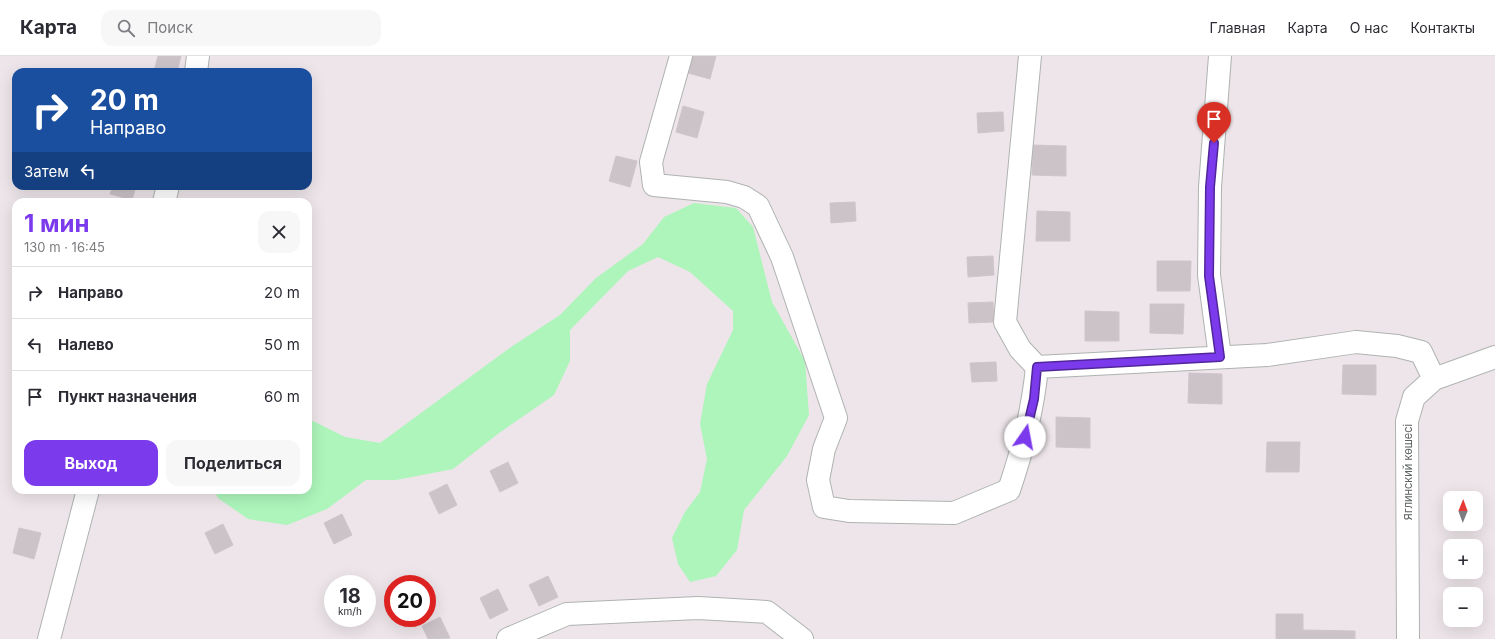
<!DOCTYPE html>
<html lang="ru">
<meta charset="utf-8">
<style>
:root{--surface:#fff;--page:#f7f7f7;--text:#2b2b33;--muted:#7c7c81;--line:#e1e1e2;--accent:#7c3aed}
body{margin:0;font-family:Inter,sans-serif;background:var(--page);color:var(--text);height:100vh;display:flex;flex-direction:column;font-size:15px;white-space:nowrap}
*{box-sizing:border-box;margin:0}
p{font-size:13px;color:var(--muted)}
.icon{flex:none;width:22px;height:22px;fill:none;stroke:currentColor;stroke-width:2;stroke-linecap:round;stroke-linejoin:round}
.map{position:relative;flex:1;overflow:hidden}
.details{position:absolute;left:12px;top:142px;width:300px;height:296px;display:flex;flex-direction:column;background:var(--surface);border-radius:12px;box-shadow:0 4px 16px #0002}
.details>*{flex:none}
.banner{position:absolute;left:12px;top:12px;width:300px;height:122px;border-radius:12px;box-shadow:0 4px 16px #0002;background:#1a4fa0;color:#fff;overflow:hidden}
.needle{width:26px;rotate:1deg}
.fabs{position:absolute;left:1443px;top:435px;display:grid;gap:8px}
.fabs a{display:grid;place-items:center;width:40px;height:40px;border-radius:8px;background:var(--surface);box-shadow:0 4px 16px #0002;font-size:20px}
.speed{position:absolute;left:324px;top:519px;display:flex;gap:8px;font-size:20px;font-weight:700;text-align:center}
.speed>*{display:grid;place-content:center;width:52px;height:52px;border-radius:50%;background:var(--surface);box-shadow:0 4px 16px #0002;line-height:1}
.speed small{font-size:10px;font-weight:400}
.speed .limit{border:6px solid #d22;background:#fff;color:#111}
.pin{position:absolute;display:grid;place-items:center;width:34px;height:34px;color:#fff;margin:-41px -17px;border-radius:50% 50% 50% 0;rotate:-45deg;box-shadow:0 0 4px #0007}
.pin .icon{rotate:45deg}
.me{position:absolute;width:44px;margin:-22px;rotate:12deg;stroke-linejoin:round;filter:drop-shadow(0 0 3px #0008)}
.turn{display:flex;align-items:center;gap:14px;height:84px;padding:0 12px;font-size:18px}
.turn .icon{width:52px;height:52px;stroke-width:2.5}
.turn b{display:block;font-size:28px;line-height:34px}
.then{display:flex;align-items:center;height:38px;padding:0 12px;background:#0003;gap:8px;font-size:15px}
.round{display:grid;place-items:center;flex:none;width:42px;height:42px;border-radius:12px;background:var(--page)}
.head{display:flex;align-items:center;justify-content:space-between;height:68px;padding:0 12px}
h1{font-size:24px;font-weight:700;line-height:30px;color:var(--accent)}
.cta{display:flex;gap:8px;margin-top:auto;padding:8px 12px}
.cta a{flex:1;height:46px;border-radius:12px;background:var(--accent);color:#fff;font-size:16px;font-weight:700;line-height:46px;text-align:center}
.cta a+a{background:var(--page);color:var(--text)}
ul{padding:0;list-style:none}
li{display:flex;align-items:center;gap:12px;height:52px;padding:0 12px;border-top:1px solid var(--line)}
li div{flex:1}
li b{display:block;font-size:15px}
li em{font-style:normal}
header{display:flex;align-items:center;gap:24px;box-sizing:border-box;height:56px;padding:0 20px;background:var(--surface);border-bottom:1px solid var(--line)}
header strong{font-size:19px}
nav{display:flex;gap:22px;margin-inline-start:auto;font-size:14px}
.search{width:280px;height:36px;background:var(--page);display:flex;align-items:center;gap:10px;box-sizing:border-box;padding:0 14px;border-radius:12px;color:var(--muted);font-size:15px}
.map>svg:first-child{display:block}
.water{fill:#adf5bb}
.building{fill:#cbc3c7;stroke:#d1c4cb}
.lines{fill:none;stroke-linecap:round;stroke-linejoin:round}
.minor-casing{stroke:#aeb3b0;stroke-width:24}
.minor{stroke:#fff;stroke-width:22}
.route-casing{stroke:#51269a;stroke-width:10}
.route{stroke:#7c3aed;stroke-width:7}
.labels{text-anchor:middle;stroke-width:3.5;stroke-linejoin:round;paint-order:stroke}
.street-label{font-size:11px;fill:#5d635f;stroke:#fff}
</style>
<header>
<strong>Карта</strong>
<div class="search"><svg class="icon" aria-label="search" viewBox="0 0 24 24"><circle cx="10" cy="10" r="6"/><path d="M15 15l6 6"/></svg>Поиск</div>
<nav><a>Главная</a><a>Карта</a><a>О нас</a><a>Контакты</a></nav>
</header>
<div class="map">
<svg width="1495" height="583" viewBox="0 0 1495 583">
<rect width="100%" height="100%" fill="#ede5e9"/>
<path class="water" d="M694 147 736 152 753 171 772 246 805 305 809 359 787 400 744 454 737 494 716 520 690 526 678 508 672 482 685 456 700 436 707 403 700 368 707 328 733 274V255L690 216 658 201 628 215 570 274V305L554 339 499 377 453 413 396 424H366L327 453 287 469 248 463 218 442 214 434H308V365H313L345 381 380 387 511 291 560 259 596 222 643 188 664 161Z"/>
<path class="building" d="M158 0H181L177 16 154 15Z
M693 0H716L710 23 688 17Z
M683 50 704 56 697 82 676 76Z
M1003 56 1004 75 978 77 977 57Z
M1033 89 1066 90V120L1032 119Z
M616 100 637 105 630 131 609 125Z
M113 130H136L132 144 110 138Z
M855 146 856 165 831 167 830 147Z
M1037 155 1070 156V185H1036Z
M993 200 994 219 968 221 967 201Z
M1157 205H1191L1190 235H1157Z
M993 246 994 266 969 267 968 247Z
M1150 248H1184L1183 278 1150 277Z
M1085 255 1119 256V285H1085Z
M996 306 997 325 972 326 970 307Z
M1343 309H1376V339L1342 338Z
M1189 317 1222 318V348L1188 347Z
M1056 361 1090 362V392L1056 391Z
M1267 386H1300L1299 416H1266Z
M508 406 518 427 500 436 490 415Z
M447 428 457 449 439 458 429 437Z
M342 458 352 479 334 488 324 467Z
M223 468 233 489 215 498 205 477Z
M19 472 41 477 34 503 13 497Z
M548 520 558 541 539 550 529 529Z
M498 533 508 554 490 563 480 542Z
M1276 558H1303V574L1355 575V583H1276Z
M440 561 450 582 428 583 422 570Z"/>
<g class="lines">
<g class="minor-casing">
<path id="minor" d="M681 0 651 106 654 129 727 136 744 141 758 150 782 201 836 362 824 393 818 424 824 451 849 455 954 457 1009 434C1023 393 1033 353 1037 311L1267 299 1356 286 1397 290 1421 296 1434 323
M1030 0 1005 266 1020 293 1037 311
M196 16 198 0
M164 146 168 130
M1220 301 1209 219 1210 131 1220 0
M49 583 88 434
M508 583 567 558 698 552 767 556 802 583
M1408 583 1407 365 1414 341 1434 323 1495 301"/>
</g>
<use href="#minor" class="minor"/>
</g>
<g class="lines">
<g class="route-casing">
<path id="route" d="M1025 381 1034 343 1037 311 1220 301 1209 220 1210 131 1214 87"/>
</g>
<use href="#route" class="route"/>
</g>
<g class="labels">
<g class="street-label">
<text transform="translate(1408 416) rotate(-90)" y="4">Яглинский көшесі</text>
</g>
</g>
</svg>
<div class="fabs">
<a><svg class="needle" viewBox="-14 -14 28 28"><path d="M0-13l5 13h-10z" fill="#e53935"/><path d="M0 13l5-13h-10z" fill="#7c7c81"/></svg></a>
<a>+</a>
<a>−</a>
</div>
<div class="speed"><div>18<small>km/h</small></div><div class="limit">20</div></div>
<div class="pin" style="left:1214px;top:87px;background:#d93025"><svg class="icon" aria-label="arrive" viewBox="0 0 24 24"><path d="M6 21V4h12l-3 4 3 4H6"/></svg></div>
<svg class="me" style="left:1025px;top:381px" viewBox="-20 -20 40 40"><circle r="19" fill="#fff"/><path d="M0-13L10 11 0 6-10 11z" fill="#7c3aed"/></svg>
<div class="banner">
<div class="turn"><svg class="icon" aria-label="right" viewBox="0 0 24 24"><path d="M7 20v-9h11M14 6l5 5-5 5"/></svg><div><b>20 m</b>Направо</div></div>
<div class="then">Затем<svg class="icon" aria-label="left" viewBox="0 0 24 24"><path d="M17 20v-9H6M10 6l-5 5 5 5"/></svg></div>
</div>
<section class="details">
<div class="head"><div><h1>1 мин</h1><p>130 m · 16:45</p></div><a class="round"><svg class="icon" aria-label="close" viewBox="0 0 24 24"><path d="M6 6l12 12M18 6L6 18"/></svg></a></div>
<ul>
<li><svg class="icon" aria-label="right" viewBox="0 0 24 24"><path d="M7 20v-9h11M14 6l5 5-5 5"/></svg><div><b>Направо</b></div><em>20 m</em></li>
<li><svg class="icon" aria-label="left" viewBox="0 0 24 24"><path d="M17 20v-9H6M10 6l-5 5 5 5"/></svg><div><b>Налево</b></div><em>50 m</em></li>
<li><svg class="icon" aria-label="arrive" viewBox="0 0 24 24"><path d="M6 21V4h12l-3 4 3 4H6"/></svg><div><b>Пункт назначения</b></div><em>60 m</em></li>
</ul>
<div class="cta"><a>Выход</a><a>Поделиться</a></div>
</section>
</div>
